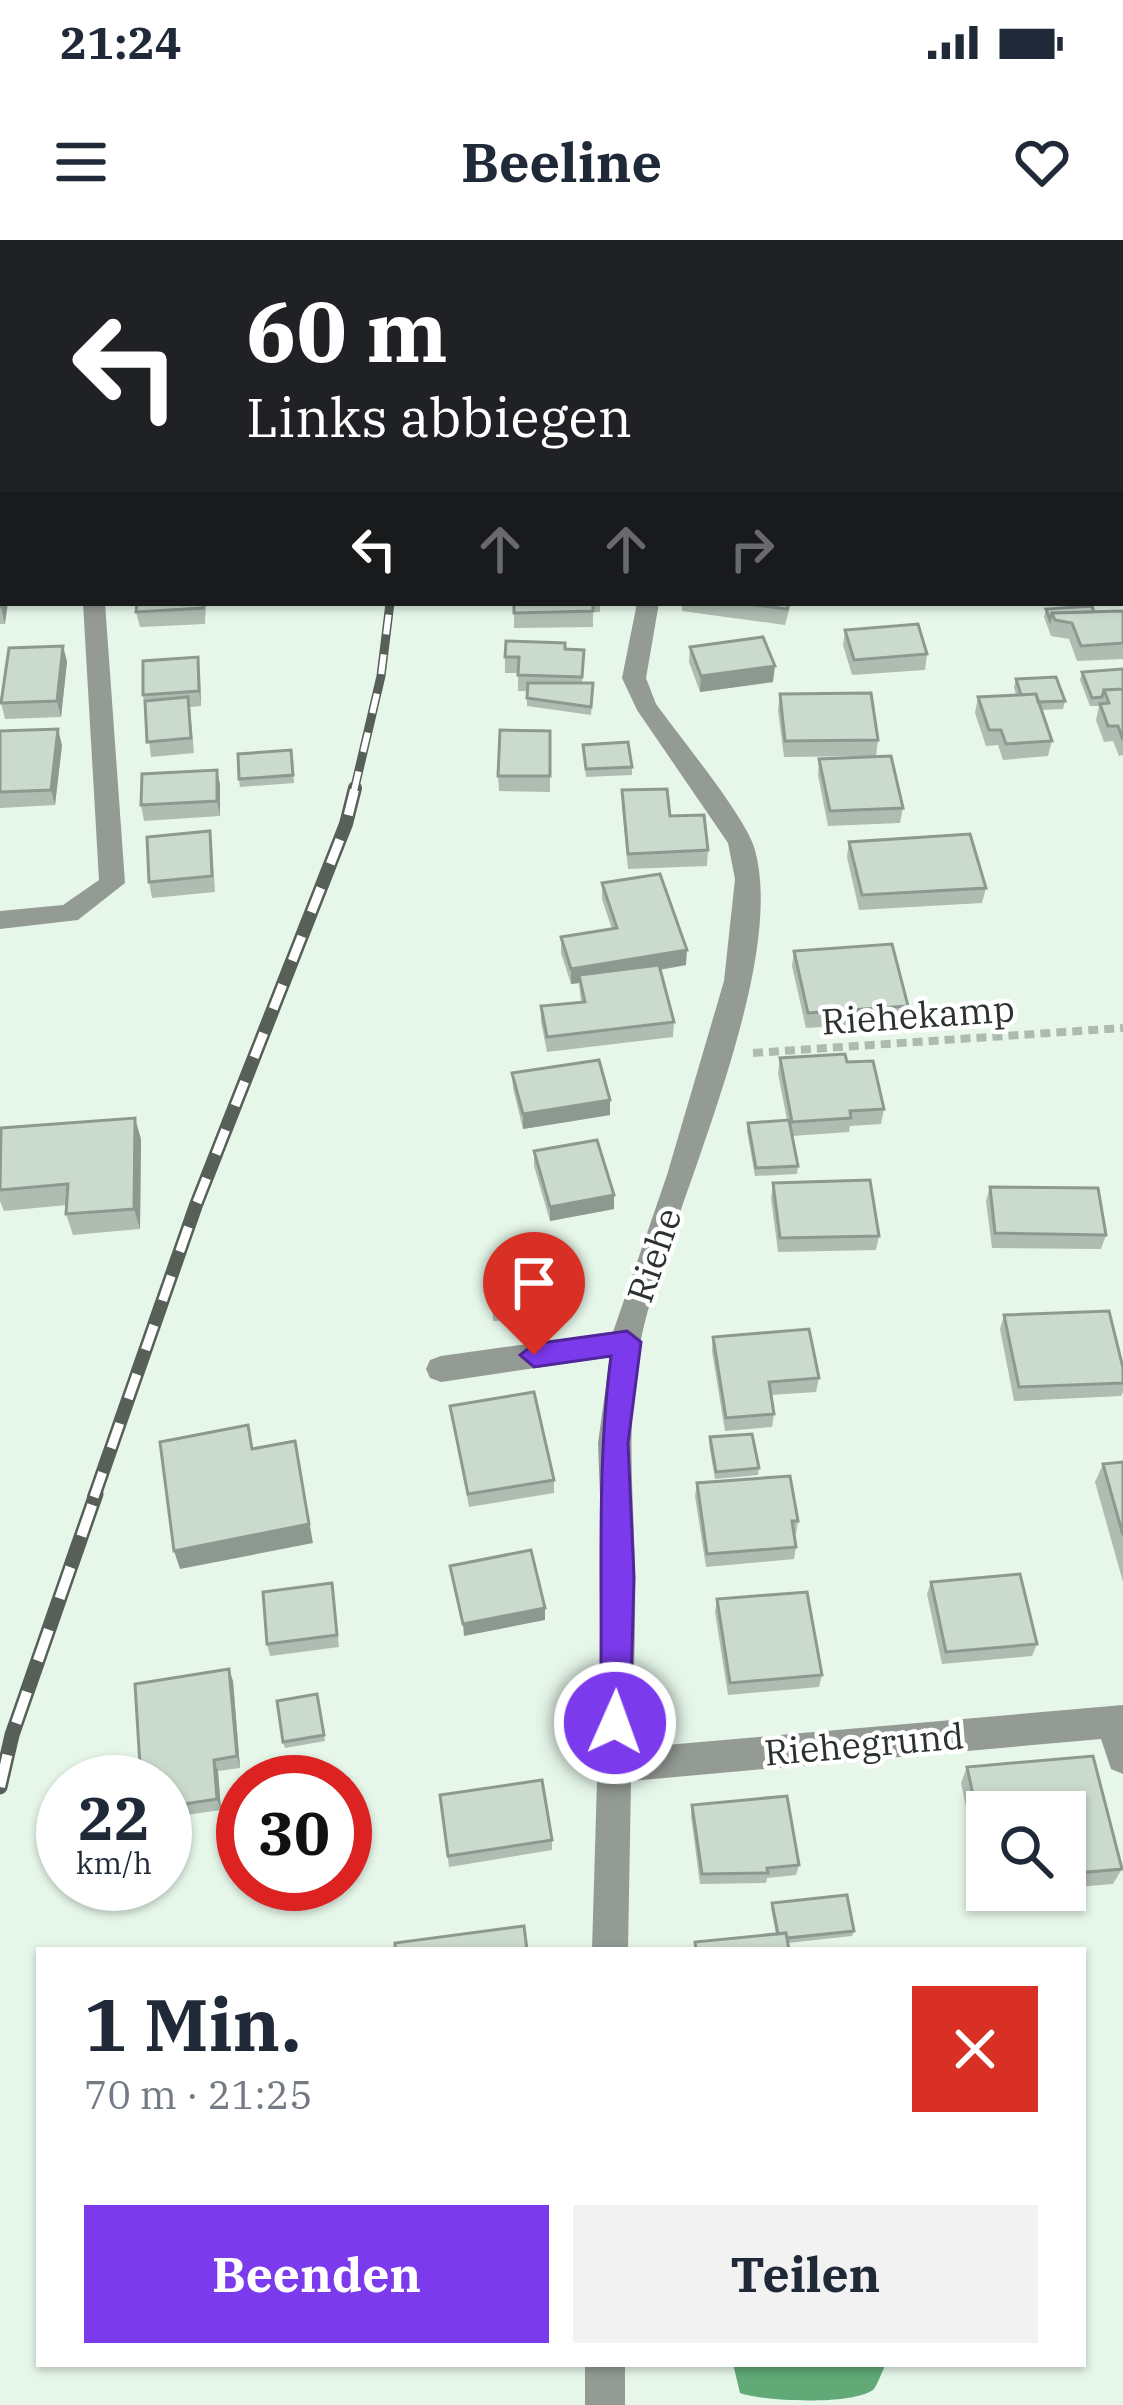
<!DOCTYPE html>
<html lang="de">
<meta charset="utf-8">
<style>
:root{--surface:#fff;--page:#f2f2f3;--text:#1f2937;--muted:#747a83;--accent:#7c3aed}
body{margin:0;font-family:"IBM Plex Serif",serif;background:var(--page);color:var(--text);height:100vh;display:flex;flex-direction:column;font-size:45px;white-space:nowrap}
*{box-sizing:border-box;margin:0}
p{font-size:39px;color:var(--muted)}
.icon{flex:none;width:66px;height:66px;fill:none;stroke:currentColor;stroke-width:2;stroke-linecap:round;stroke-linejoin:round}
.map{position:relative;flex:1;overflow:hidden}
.details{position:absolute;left:36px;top:1707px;width:1050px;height:420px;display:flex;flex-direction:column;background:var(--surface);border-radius:0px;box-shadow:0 3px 9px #0004}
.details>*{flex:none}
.banner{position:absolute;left:0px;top:0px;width:1125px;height:366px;box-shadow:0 3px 9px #0004;background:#202124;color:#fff;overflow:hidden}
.fabs{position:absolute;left:966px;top:1551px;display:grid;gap:24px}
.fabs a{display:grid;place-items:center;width:120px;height:120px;border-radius:0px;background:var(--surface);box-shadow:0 3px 9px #0004;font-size:60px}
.speed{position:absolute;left:36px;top:1515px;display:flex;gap:24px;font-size:60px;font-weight:700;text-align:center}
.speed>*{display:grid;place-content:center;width:156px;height:156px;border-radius:50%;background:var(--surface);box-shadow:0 3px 9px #0004;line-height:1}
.speed small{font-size:30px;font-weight:400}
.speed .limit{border:18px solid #d22;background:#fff;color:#111}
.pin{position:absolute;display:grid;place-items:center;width:102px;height:102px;color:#fff;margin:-123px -51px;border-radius:50% 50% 50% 0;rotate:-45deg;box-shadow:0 0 12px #0007}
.pin .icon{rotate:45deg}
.me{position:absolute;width:132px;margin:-66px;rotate:2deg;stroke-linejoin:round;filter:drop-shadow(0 0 9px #0008)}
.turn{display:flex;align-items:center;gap:42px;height:252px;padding:0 48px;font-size:54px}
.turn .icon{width:156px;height:156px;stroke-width:2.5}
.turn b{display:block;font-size:84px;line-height:102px}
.lanes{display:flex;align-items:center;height:114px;padding:0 48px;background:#0003;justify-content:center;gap:60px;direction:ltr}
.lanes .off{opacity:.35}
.round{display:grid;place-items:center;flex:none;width:126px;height:126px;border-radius:0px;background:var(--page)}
.overview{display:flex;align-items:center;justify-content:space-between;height:204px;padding:0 48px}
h1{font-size:72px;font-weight:800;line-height:90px}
.primary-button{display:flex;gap:24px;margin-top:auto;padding:24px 48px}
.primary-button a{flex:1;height:138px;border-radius:0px;background:var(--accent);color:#fff;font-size:48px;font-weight:800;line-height:138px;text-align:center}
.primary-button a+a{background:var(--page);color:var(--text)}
.status{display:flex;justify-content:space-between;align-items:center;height:84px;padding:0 60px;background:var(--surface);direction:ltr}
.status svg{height:33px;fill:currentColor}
header{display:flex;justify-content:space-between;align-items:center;height:156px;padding:0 48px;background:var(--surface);font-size:54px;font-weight:800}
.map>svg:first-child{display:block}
.water{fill:#61aa77}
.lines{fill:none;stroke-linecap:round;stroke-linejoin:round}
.path{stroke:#adbab0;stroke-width:8;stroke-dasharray:10 6;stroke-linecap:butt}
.minor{fill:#949b95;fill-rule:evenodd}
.rail-far2-casing{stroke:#565f58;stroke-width:9}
.rail-far1-casing{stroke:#565f58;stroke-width:14}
.rail-casing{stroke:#565f58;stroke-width:15}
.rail-far2{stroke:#fff;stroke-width:6;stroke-dasharray:20;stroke-linecap:butt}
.rail-far1{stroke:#fff;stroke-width:9;stroke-dasharray:26;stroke-linecap:butt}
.rail{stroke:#fff;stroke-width:10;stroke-dasharray:33;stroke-linecap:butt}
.wall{fill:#aebcb1}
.shaded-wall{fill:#8d9990}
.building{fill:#cadbce;stroke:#8d9990;stroke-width:3}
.route{fill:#7c3aed;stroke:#51269a;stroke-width:3}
.labels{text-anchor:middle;stroke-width:9;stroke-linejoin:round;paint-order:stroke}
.street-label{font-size:36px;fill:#2c322d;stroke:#fff}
</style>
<div class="status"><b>21:24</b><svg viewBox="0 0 49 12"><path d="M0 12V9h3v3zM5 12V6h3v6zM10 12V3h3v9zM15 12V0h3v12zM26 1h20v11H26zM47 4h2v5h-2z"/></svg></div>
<header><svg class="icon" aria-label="menu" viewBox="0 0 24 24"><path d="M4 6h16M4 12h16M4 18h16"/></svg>Beeline<svg class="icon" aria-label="heart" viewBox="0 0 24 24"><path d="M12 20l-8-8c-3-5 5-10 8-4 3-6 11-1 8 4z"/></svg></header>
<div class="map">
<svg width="1123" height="2165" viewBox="0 0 1123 2165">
<rect width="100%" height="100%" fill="#e6f7ea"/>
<path class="water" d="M733 2124H886C882 2131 878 2144 873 2150 852 2165 766 2162 740 2153Z"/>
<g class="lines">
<path class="path" d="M753 813 1123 788"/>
<path class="minor" d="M128 0H148L127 3Z
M814 0H835L812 3Z
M0 53H3V65H0Z
M1122 105H1123V117H1122Z
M83 363H105L125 643 78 680 0 689V671L63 665 99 640Z
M637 363H659L646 438 656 464C679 496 744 575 754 607 790 725 672 967 643 1090 624 1171 634 1253 635 1335 636 1393 633 1451 632 1508L1123 1465V1534L1111 1529 1101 1499 631 1541 628 1710H592L603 1337 598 1203 610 1117 441 1142 430 1138 426 1129 430 1120 441 1116 613 1092 667 935 724 741 735 639 728 603 637 470 622 438Z
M585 2124H625V2165H585Z"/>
<g class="rail-far2-casing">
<path id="rail-far2" d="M354 551 381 436 390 363"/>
</g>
<g class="rail-far1-casing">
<path id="rail-far1" d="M94 1257 196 965 346 584 355 548"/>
</g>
<g class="rail-casing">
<path id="rail" d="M0 1547 12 1495 96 1254"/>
</g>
<use href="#rail-far2" class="rail-far2"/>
<use href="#rail-far1" class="rail-far1"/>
<use href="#rail" class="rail"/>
</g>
<path class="wall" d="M0 338 5 384H0Z
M206 363 205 384 140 387 136 372Z
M514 363H600V372H593V387L514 388Z
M682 363H791L785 385 682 371Z
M1046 369 1123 371V419L1077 421 1069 399 1051 396 1044 377Z
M845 390 927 414 925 430 852 435 843 405Z
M63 406 67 422 61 477 5 479 1 463Z
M690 407 773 442 700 452 689 422Z
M565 409 584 410 582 443H593L591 475 527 466V451H518V433H505V417Z
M198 417 201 466 190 467 194 513 151 517 143 455Z
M1123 429V515L1119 516 1113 501 1104 502 1096 480 1099 466H1090L1080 440 1082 432Z
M1016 439 1065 461 1063 469 1041 470 1052 501 1048 516 1003 520 998 505 986 506 975 473 978 457 1016 455 1014 447Z
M780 454 878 500 876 516 784 517 778 470Z
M0 491 62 505 55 565 0 568Z
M550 491V552L499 551 498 536Z
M583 505 632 527V535L586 537Z
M291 510 294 543 240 547 239 539Z
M819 519 903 568 900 583 828 586 818 535Z
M217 530 220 545V576L144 581 141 565Z
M622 550 708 610 707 626 628 629 622 566Z
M849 602 986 648 982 663 859 670 847 617Z
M212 606 215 652 152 658 149 642Z
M602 643 686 725 660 730 674 782 673 797 547 812 541 782V766L581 762 579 743 571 744 561 713V697L612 689 602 659Z
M794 711 908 766 905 781 806 788 792 726Z
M780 818 847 822 884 869 881 884 850 886 849 892 792 896 798 926 797 934 755 936 747 891 748 883 787 880 778 833Z
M512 833 610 875 523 889 513 848Z
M1 888 141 899 140 989 73 995 66 974 67 965 4 971 0 961Z
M534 911 614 969 550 981 534 926Z
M773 943 879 996 876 1010 778 1012 771 958Z
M990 947 1106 995 1101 1009 992 1008 986 961Z
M491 1024 572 1064V1078L493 1081Z
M1004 1075 1123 1128V1152L1121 1156 1014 1161 1000 1089Z
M713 1097 819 1138 816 1152 771 1155 774 1174 772 1187 725 1191 712 1111Z
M450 1166 554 1240V1253L469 1267Z
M710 1197 759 1228 758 1235 715 1239 709 1204Z
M1123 1222V1342L1095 1242 1103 1224Z
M697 1243 798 1281 796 1294H794L796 1307 794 1319 706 1327 695 1256Z
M931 1342 1037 1404 1032 1416 942 1424 927 1354Z
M334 1355 339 1407 270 1416 267 1404Z
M717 1359 822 1435 819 1447 728 1455 715 1372Z
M233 1441 240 1528 218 1531 221 1570 165 1578V1542Z
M317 1454 325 1501 285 1508 283 1502Z
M1093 1516 1122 1629 1113 1644 1065 1648V1572H987V1650H1047L985 1656 961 1543 967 1527Z
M440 1555 552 1600V1610L449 1627Z
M692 1565 799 1625 796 1635 767 1638 766 1643 700 1644 691 1576Z
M772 1663 854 1691 852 1696 788 1703 789 1710H694L695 1702 776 1694 771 1668Z"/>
<path class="shaded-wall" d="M3 357V363H8L5 384 1 368Z
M63 406 67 422 61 477 57 461Z
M198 417 200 433 201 466 199 451Z
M775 426 773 442 700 452 701 436Z
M58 489 62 505 55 565 51 550Z
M217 530 220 545V576L217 561Z
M687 710 686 725 581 743 579 735V743L571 744V729Z
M610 860V875L523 889V874Z
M135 878 141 899 140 989 134 969Z
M614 955V969L550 981V967Z
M295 1201 313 1303 180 1329 174 1311Z
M545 1368V1380L464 1396 463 1384Z
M229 1429 233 1441 240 1528 237 1516Z
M214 1520 218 1531 221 1570 217 1559Z"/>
<path class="building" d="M0 0H35V3H3V7H0Z
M694 0H757V3H694Z
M855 0H925L922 3H852Z
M960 0H1013L1012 3H959Z
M0 185H3V207H0Z
M0 256H3V302H0Z
M0 338H3V357L0 368Z
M137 363H203V368L136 372Z
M514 363H593V371L514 373Z
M742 363H788L787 369Z
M1092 366 1094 372 1052 373 1050 380 1046 369Z
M1123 371V403L1081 406 1072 383 1055 380 1052 373Z
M918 384 927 414 854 420 845 390Z
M763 397 775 426 701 436 690 407Z
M506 401 565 403V409L584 410 582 437 518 435 519 417H505Z
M63 406 57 461 1 463 9 408Z
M198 417 199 451 143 455V421Z
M1123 429V449L1104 450 1102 457 1092 458 1082 432Z
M1056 437 1065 461 1038 462 1036 454 1021 455 1016 439Z
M528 443H593L591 467 527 458Z
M1123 449V500L1118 486H1108L1100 464 1109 463 1104 450Z
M871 453 878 500 785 501 780 454Z
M1036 454 1052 501 1006 504 1001 490H989L978 457Z
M188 457 191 498 147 502 145 461Z
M58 489 51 550 0 552V491Z
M500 490 550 491V536H498Z
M628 502 632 527 586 529 583 505Z
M291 510 293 535 239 539 238 514Z
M891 516 903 568 830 571 819 519Z
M217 530V561L141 565 142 534Z
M667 549 670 576 704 575 708 610 628 614 622 550Z
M210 591 212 636 149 642 147 597Z
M970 594 986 648 862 655 849 602Z
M660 634 687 710 571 729 561 697 617 688 602 643Z
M892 704 908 766 808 773 794 711Z
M659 725 674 782 547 797 541 766 585 762 579 735Z
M845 814 847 822 873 821 884 869 850 871 851 878 792 882 780 818Z
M599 820 610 860 523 874 512 833Z
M135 878 134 969 66 974 68 944 0 950 1 888Z
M789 880 798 926 756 928 748 883Z
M597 900 614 955 550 967 534 911Z
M870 940 879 996 780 998 773 943Z
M990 947 1098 948 1106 995 995 993Z
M570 1021 572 1064 492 1067 491 1024Z
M1109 1071 1123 1128V1143L1019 1147 1004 1075Z
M809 1089 819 1138 769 1142 774 1174 726 1178 713 1097Z
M534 1152 554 1240 468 1254 450 1166Z
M248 1185 252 1209 295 1201 309 1284 174 1311 160 1202Z
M752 1194 759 1228 716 1232 710 1197Z
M1123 1222V1295L1103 1224Z
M790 1236 798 1281H792L796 1307 707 1314 697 1243Z
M531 1310 545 1368 463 1384 450 1326Z
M1020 1334 1037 1404 946 1412 931 1342Z
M332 1343 337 1395 267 1404 263 1352Z
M807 1352 822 1435 730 1443 717 1359Z
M229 1429 237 1516 214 1520 217 1559 165 1567V1542H141L135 1444Z
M317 1454 324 1495 283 1502 277 1461Z
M1093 1516 1122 1629 1065 1634V1572H987V1619L967 1527Z
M542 1540 552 1600 448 1616 440 1555Z
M787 1556 799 1625 767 1628 768 1633 702 1634 692 1565Z
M847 1655 854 1691 787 1698 786 1693 778 1694 772 1663Z
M524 1686 527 1710H395V1703Z
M786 1693 789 1710H696L695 1702Z"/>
<path class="route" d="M627 1091 641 1102 628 1203 634 1337 630 1483 626 1493 615 1497 604 1493 600 1483C604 1360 595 1237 611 1116L534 1127 520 1115 534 1104Z"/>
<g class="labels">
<g class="street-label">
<text transform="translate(918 775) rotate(-4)" y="13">Riehekamp</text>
<text transform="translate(654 1015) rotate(-71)" y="13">Riehe</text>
<text transform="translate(864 1504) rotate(-5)" y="13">Riehegrund</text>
</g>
</g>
</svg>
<div class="fabs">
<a><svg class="icon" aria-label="search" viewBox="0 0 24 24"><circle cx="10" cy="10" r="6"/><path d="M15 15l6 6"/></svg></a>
</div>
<div class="speed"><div>22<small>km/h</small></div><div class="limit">30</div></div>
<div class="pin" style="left:534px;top:1115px;background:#d93025"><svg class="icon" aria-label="arrive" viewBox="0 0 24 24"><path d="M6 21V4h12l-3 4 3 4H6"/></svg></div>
<svg class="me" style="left:615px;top:1483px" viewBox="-20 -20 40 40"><circle r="17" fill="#7c3aed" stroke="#fff" stroke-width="3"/><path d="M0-11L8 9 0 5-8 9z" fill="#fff"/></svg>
<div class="banner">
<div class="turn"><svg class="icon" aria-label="left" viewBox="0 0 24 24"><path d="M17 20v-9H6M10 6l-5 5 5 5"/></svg><div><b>60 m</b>Links abbiegen</div></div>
<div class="lanes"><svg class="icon" aria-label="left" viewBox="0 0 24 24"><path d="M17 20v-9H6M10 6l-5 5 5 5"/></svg><svg class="icon off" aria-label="ahead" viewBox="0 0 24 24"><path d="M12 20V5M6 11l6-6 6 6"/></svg><svg class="icon off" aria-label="ahead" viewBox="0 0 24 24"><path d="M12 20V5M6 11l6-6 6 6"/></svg><svg class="icon off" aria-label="right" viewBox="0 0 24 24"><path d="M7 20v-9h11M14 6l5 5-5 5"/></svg></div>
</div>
<section class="details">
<div class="overview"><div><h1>1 Min.</h1><p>70 m · 21:25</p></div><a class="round" style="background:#d93025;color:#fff"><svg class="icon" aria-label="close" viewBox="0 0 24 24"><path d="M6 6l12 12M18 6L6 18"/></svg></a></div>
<div class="primary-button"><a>Beenden</a><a>Teilen</a></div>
</section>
</div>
